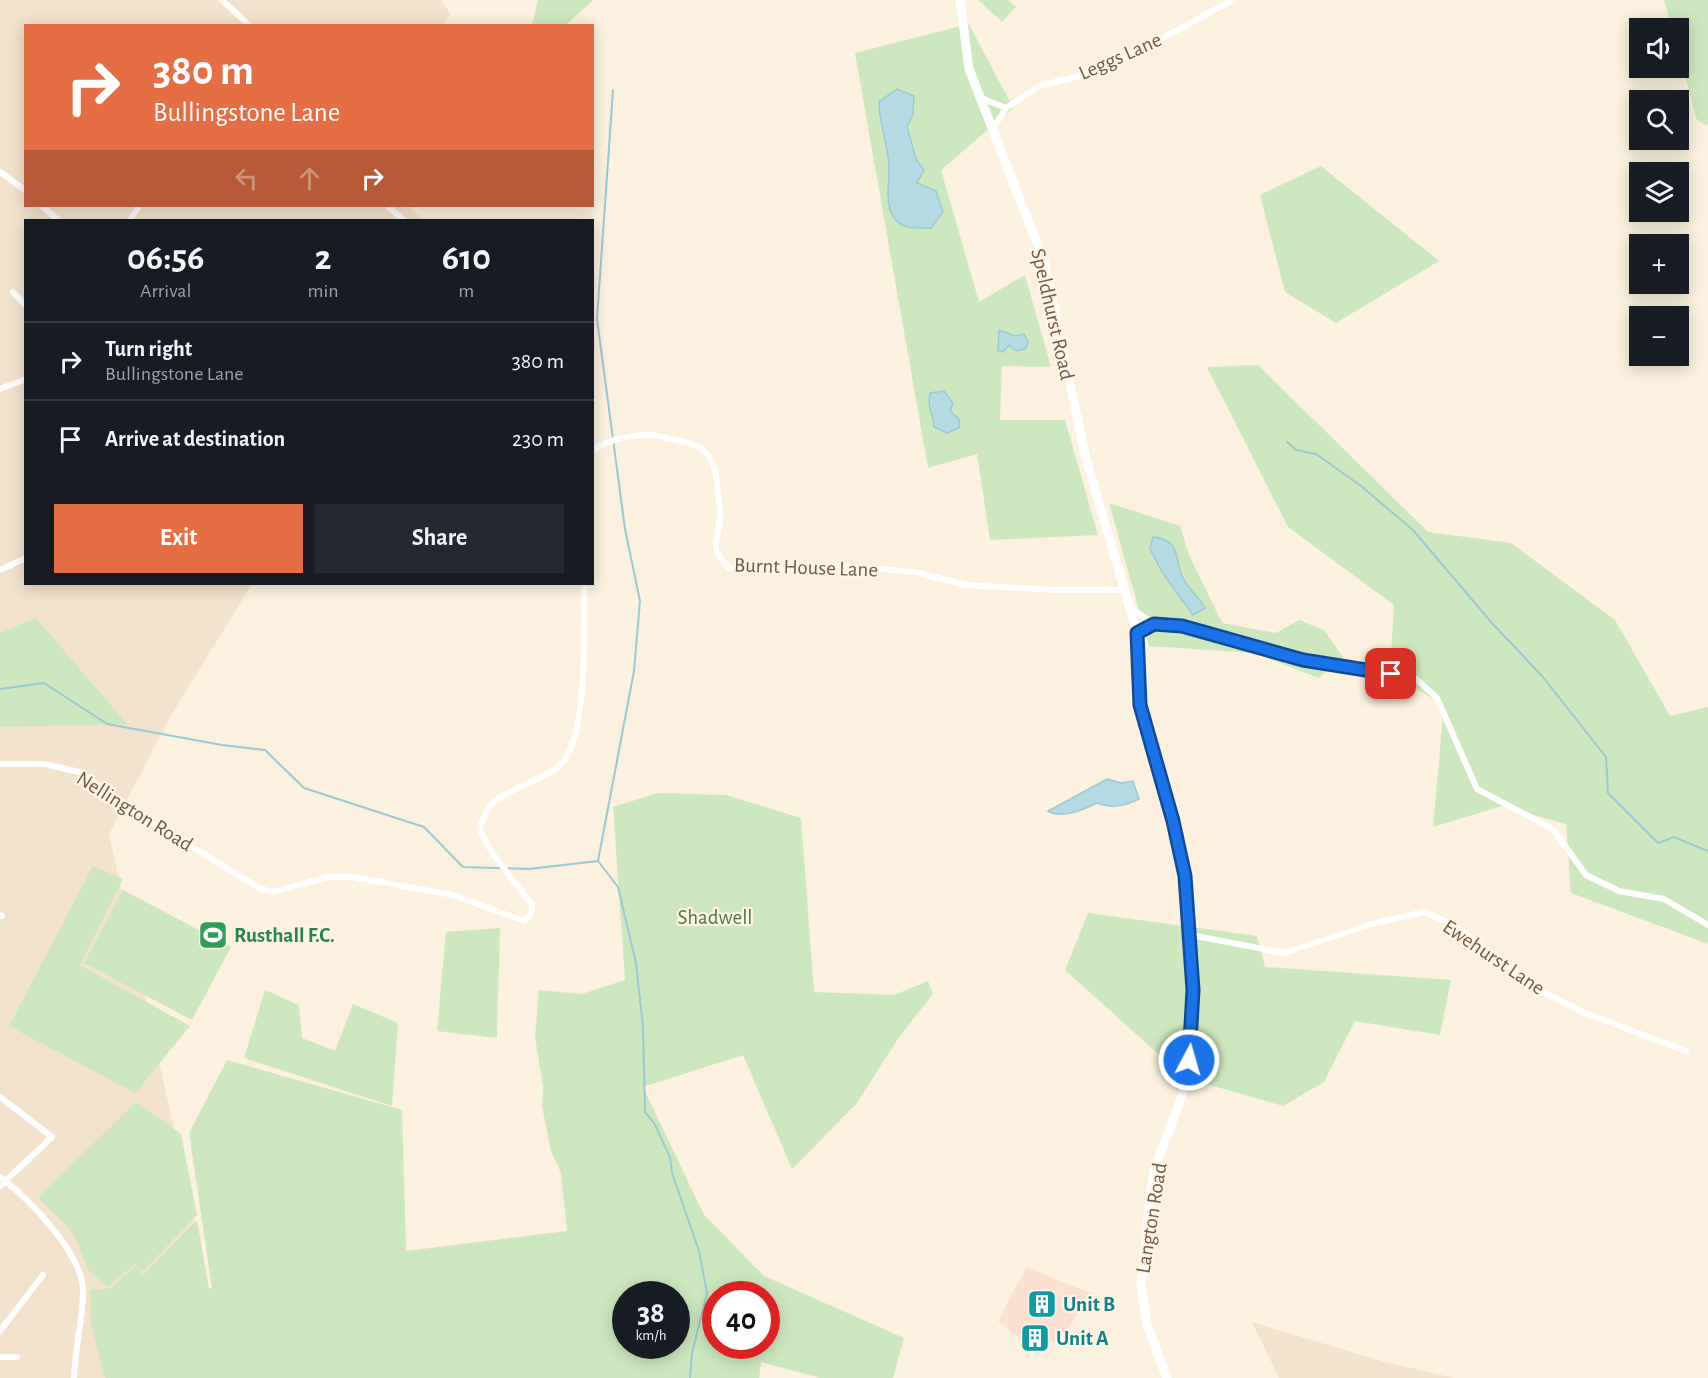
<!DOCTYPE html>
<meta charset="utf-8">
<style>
:root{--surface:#171b24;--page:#242831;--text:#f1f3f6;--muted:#9ea1a6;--line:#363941;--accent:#e56e44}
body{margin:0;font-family:"Alegreya Sans",sans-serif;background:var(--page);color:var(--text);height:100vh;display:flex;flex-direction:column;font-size:22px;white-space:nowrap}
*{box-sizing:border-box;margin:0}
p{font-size:20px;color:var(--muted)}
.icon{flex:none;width:33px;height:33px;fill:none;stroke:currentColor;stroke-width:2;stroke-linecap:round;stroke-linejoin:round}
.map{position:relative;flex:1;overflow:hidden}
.drawer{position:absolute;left:24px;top:219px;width:570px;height:366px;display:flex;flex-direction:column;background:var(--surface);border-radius:0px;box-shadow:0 3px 15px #0003}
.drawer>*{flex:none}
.guide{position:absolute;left:24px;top:24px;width:570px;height:183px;border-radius:0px;box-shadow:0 3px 15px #0003;background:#e56e44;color:#fff;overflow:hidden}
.tools{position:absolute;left:1629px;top:18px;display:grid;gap:12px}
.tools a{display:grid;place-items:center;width:60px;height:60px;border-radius:0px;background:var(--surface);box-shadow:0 3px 15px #0003;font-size:30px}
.speed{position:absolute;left:612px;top:1281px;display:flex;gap:12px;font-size:30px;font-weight:700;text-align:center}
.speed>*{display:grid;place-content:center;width:78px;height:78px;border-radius:50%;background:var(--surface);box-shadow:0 3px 15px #0003;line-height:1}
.speed small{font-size:15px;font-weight:400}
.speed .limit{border:9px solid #d22;background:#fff;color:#111}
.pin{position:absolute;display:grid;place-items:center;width:51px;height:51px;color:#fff;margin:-26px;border-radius:12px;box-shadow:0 3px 9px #0006}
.me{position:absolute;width:66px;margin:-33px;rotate:6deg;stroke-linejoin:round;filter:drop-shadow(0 0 4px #0008)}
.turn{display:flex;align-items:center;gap:21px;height:126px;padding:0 30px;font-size:27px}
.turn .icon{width:78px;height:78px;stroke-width:2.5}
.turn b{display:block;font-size:42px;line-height:51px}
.lanes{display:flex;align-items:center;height:57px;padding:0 30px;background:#0003;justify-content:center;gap:30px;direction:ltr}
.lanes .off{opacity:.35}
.eta{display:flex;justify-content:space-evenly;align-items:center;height:102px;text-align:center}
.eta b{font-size:36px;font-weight:700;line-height:42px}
.cta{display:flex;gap:12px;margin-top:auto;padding:12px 30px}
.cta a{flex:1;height:69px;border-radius:0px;background:var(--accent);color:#fff;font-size:24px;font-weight:700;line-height:69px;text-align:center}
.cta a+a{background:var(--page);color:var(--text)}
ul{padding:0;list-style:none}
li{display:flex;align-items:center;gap:18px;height:78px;padding:0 30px;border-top:2px solid var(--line)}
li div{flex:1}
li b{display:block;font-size:22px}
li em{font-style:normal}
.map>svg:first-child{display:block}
.residential{fill:#f3e3cd}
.commercial{fill:#fce0d2}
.green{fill:#cde8be;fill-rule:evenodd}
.water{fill:#b4dbe4;stroke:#9bcad5;stroke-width:1.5}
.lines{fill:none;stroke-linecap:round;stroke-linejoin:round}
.stream{stroke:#9bcad5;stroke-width:2}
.street{stroke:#fff;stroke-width:6}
.secondary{stroke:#fff;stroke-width:9}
.route-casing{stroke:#114b97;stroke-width:15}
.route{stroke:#1a73e8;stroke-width:10}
.labels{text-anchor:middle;stroke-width:4.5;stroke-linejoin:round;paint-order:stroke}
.street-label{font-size:21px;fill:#715847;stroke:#fff5e4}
.park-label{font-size:21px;fill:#4e7740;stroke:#fff5e4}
.leisure-label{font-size:21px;font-weight:bold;fill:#27864d;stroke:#fff5e4;text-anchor:start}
.culture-label{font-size:21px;font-weight:bold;fill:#0d838f;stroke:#fff5e4;text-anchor:start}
</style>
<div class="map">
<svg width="1708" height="1378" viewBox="0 0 1708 1378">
<rect width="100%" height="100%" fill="#fbf1de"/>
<path class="residential" d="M0 0H441L451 15 442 25 26 26V206H409L422 220H26V584H252L172 714 109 834 202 1256 186 1378H0Z
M1252 1322 1385 1362 1454 1378H1279Z"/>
<path class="commercial" d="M1026 1267 1093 1294 1056 1344 1051 1340 1039 1355 998 1321Z"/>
<path class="green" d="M538 0H593L566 25H532Z
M978 0H1008L1016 7 1002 22Z
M1664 0H1708V126L1697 120 1679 53 1678 28H1672Z
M969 24 1013 108 941 170 979 302 1025 275 1051 367 1002 366 1000 420H1065L1098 535 990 540 977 454 928 468 855 53Z
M1321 166 1439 261 1336 323 1285 292 1260 195Z
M1258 365 1428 532 1511 543 1615 620 1670 716 1708 707V944L1571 893 1566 824 1502 806 1433 827 1444 706 1390 672 1394 605 1288 527 1207 367Z
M1109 503 1180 526 1189 555 1222 623 1276 633 1299 620 1324 630 1343 657 1319 678 1254 653 1149 646Z
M36 618 127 724 0 727V633Z
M658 793 726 795 801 818 814 992 894 995 928 981 933 994 899 1037 857 1103 792 1169 743 1055 643 1087 704 1215 764 1276 904 1338 893 1378H820L761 1362 759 1378H105L91 1324 90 1290 111 1288 135 1266 143 1275 197 1220 209 1289 212 1288 189 1133 227 1060 402 1110 406 1251 567 1231 561 1173 551 1151 542 1106 543 1086 535 1037 539 990 582 994 625 980 613 807ZM626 1294H676V1346H626ZM716 1294H766V1346H716Z
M93 866 123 879 80 965 190 1026 135 1093 9 1026Z
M123 890 231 947 192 1020 84 963Z
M1088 913 1257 936 1265 967 1451 980 1440 1035 1355 1021 1324 1082 1283 1106 1185 1078 1065 970Z
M500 928 497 1038 437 1031 446 932Z
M265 990 299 1005 302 1038 335 1051 353 1004 398 1023 392 1106 244 1058Z
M136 1102 181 1134 197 1215 142 1272 135 1264 108 1287 88 1270 76 1239 67 1226 38 1198Z"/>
<path class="water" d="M897 89 914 96 913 114 907 127 916 159 924 170 917 183 936 191 943 212 931 228C920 228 904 230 896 220 883 205 890 183 889 166 888 144 879 124 879 102Z
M999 330 1015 336 1024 334 1028 342 1025 349 1016 351 1009 345 1003 352 998 351Z
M944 391 953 403 950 411 959 419V428L947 433 934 427C933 412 927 410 930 393Z
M1153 537C1181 540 1174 556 1182 576 1186 587 1199 597 1205 608L1193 615 1162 572 1150 549Z
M1107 779 1121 783 1133 781 1139 799C1124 806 1112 809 1097 803 1083 810 1061 819 1048 811Z"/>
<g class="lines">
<path class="stream" d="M1287 442 1296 450 1316 454 1361 486 1413 530 1491 622 1542 676 1606 757 1608 793 1658 843 1674 837 1708 851
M0 689 44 683 107 724 222 745 265 750 304 788 424 827 463 867 529 869 598 861 634 671 640 601 625 529 597 319 613 90
M598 861 618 887 636 963 643 1027 645 1112 654 1123 670 1157 672 1173 699 1251 707 1293 692 1353 690 1378"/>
<path class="street" d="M222 0 250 26
M981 98 1006 108
M994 127 1006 108 1039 86 1088 74 1133 54 1233 0
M0 172 26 191
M42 206 58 220
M388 206 403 220
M130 220 139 206
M13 292 26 306
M0 389 26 379
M592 451C607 439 641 432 658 436 701 446 714 444 718 491 718 499 721 510 720 518 718 544 708 546 729 568L843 566 915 572 966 585 1055 590H1125
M0 570 26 558
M1131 608 1154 624
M1137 633 1154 624 1182 626 1303 660 1414 677 1437 698 1477 789 1553 829 1586 875 1619 891 1664 899 1708 925
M0 764H45L79 772 159 827 261 889 273 892 328 877H353L453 895 524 921 531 914 532 905 493 854 479 829C482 822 486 811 491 805 510 786 542 783 562 763 588 738 584 621 584 584
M0 915 2 916
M1191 935 1284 953 1372 924 1424 912 1454 925 1543 992 1585 1013 1686 1051
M0 1097 52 1137 0 1186
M0 1177C29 1199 86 1256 83 1295 82 1322 75 1350 74 1378
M0 1331 43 1275
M0 1357H17"/>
<path class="secondary" d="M960 0 969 69 1044 261 1085 455 1137 633 1140 705 1173 821 1185 876 1191 935 1192 1043 1183 1093 1155 1168 1151 1188 1141 1285 1147 1325 1167 1378"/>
</g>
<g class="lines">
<g class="route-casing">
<path id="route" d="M1189 1060 1193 990 1185 876 1173 821 1140 705 1137 633 1154 624 1182 626 1303 660 1391 674"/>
</g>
<use href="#route" class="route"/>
</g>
<defs>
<g id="stadium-square" transform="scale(1.5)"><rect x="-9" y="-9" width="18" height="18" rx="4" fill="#2e9e5b" stroke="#fff5e4"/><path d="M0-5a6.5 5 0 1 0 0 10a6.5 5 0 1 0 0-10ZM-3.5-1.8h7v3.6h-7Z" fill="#fff"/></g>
<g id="building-square" transform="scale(1.5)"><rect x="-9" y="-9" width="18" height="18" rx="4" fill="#0f9aa8" stroke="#fff5e4"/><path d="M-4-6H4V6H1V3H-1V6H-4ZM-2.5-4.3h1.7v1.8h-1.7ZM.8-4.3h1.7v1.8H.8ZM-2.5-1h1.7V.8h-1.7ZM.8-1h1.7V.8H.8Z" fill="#fff"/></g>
</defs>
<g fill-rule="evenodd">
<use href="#stadium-square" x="213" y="935"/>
<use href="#building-square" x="1042" y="1304"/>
<use href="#building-square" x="1035" y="1338"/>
</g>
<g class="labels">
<g class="street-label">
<text transform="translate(1120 56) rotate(-24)" y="7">Leggs Lane</text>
<text transform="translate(1053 314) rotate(77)" y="7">Speldhurst Road</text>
<text transform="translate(806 567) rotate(2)" y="7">Burnt House Lane</text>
<text transform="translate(135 811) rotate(32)" y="7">Nellington Road</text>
<text transform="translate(1494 957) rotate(34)" y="7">Ewehurst Lane</text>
<text transform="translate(1151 1218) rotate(-81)" y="7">Langton Road</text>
</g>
<g class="park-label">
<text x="715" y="924">Shadwell</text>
</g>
<g class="leisure-label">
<text x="234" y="942">Rusthall F.C.</text>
</g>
<g class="culture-label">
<text x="1063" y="1311">Unit B</text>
<text x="1056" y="1345">Unit A</text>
</g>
</g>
</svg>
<div class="tools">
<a><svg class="icon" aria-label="sound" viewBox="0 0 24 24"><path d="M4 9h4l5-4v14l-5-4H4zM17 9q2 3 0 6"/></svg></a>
<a><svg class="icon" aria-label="search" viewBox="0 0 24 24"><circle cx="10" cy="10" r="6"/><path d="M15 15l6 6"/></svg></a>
<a><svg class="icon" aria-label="layers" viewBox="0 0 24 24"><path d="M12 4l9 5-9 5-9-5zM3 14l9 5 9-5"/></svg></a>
<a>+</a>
<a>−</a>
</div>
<div class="speed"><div>38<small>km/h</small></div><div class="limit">40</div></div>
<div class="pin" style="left:1391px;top:674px;background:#d93025"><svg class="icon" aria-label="arrive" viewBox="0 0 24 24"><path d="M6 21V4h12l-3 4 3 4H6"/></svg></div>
<svg class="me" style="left:1189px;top:1060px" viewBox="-20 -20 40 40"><circle r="17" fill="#1a73e8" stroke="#fff" stroke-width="3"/><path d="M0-11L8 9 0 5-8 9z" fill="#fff"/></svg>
<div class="guide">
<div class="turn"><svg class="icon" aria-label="right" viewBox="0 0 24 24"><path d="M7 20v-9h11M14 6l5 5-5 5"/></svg><div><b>380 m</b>Bullingstone Lane</div></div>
<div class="lanes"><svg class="icon off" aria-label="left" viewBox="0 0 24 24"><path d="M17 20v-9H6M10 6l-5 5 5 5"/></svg><svg class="icon off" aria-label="ahead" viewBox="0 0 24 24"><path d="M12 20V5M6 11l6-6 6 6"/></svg><svg class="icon" aria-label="right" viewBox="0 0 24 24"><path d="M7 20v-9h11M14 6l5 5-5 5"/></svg></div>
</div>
<section class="drawer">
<div class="eta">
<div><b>06:56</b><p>Arrival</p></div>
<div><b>2</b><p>min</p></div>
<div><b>610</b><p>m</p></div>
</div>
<ul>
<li><svg class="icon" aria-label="right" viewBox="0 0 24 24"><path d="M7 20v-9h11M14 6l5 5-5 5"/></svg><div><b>Turn right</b><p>Bullingstone Lane</p></div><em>380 m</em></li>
<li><svg class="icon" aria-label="arrive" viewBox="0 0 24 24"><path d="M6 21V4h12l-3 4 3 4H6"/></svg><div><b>Arrive at destination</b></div><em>230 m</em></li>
</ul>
<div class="cta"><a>Exit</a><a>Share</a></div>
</section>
</div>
